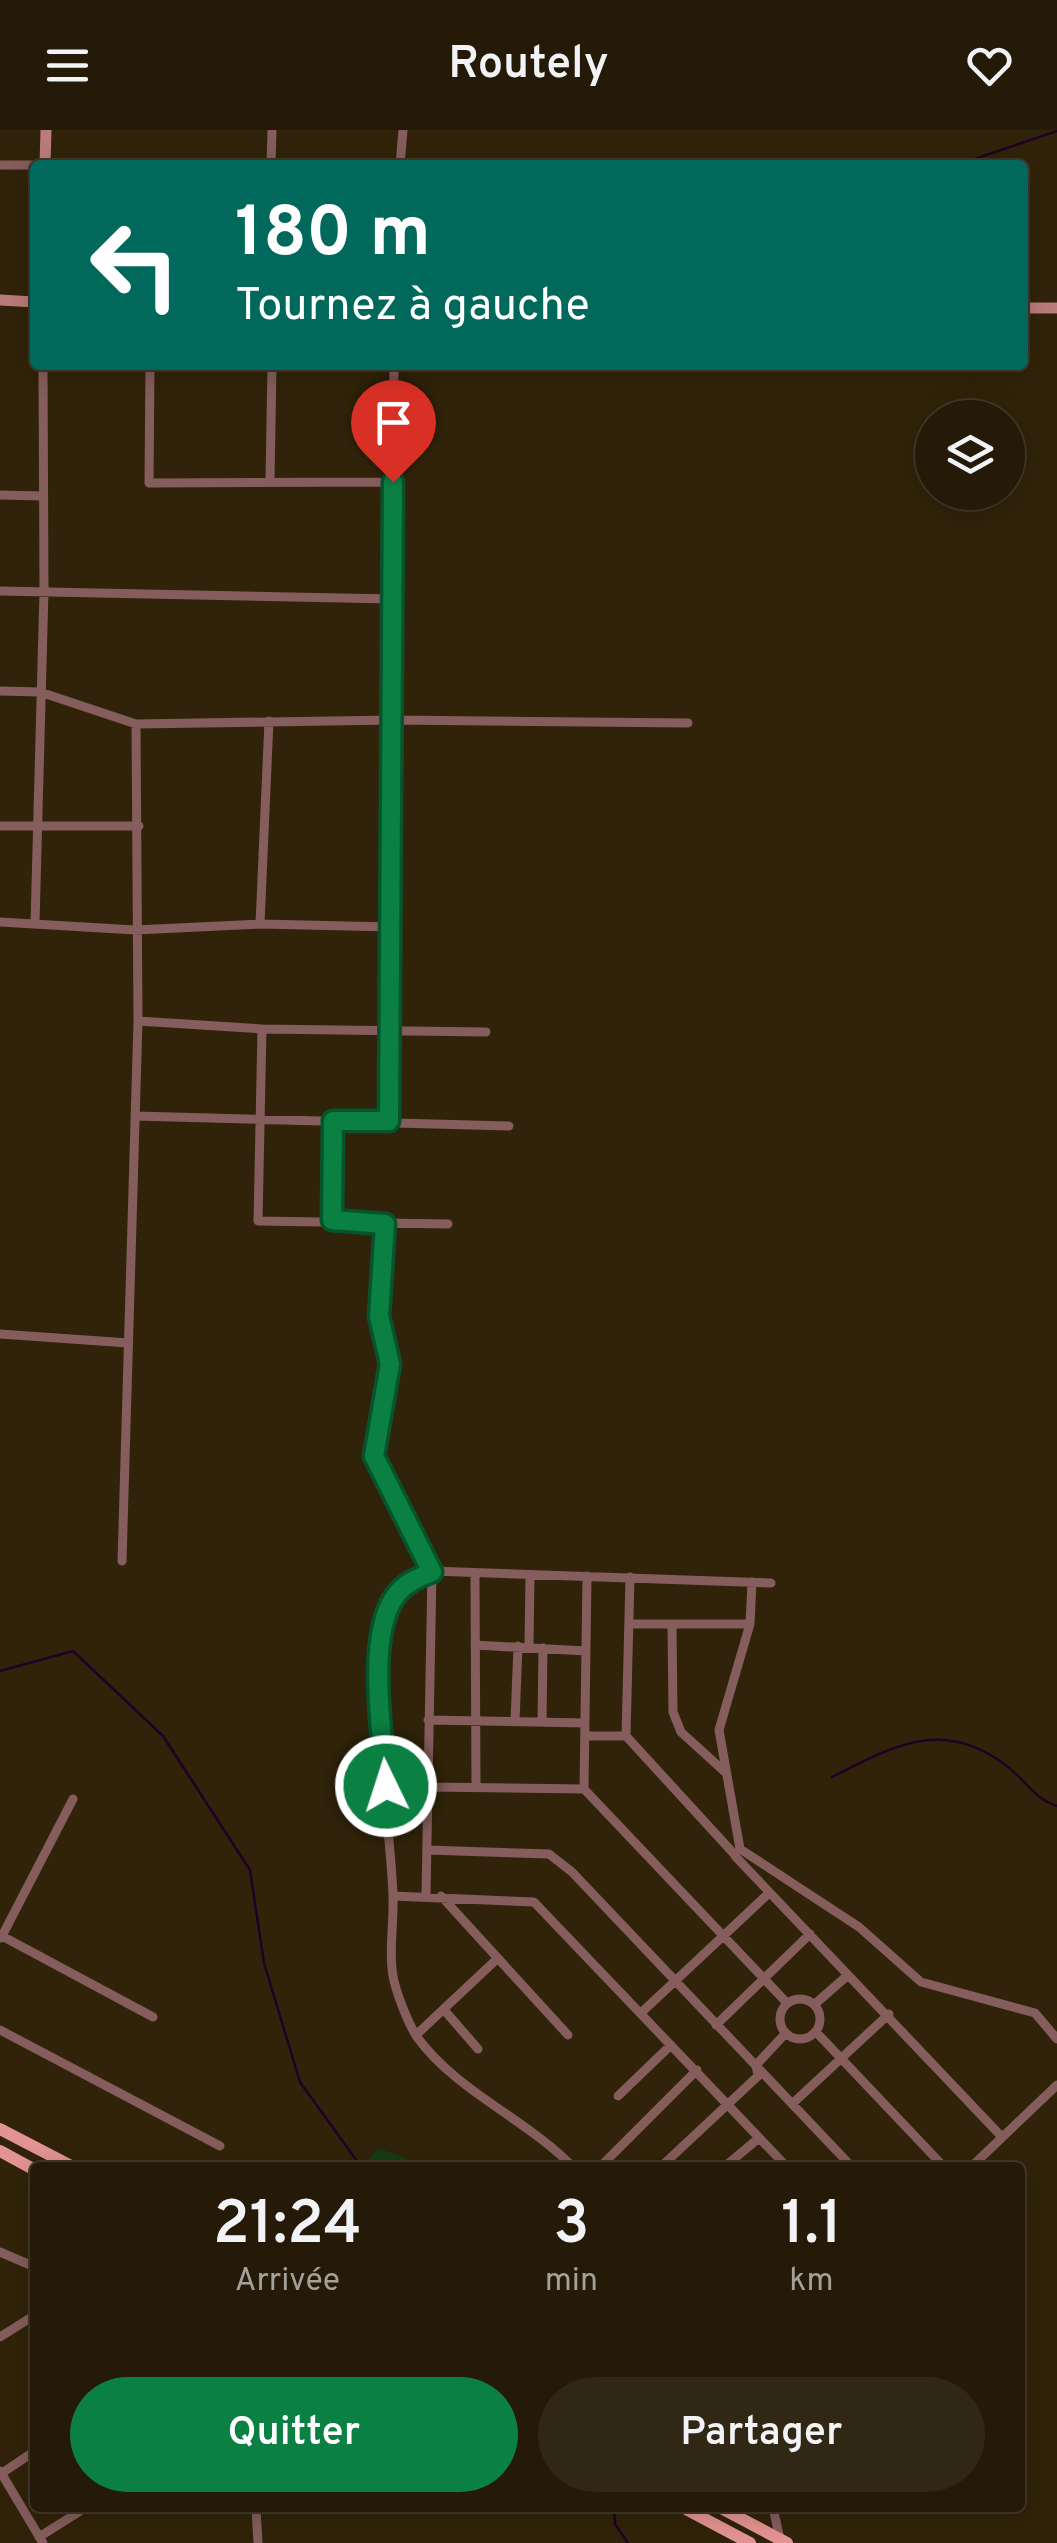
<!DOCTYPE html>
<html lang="fr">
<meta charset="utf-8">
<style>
:root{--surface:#241a07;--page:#302715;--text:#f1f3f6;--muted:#a3a19b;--line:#413828;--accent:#0b8043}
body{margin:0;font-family:Overpass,sans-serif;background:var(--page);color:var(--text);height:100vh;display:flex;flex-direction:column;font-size:38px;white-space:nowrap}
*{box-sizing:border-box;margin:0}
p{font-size:32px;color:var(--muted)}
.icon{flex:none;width:55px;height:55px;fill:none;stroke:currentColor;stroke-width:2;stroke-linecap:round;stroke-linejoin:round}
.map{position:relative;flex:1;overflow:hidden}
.side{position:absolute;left:30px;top:2032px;width:995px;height:350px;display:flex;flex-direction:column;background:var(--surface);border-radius:10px;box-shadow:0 5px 25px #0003,0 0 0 2px var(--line)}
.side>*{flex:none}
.banner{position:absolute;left:30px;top:30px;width:998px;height:210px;border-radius:10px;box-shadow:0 5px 25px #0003,0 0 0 2px var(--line);background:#00695c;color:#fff;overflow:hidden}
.fabs{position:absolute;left:915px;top:270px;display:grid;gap:20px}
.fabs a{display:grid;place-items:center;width:110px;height:110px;border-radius:50%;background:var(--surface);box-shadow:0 5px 25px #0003,0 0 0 2px var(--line);font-size:50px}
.pin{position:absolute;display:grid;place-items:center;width:85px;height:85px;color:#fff;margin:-102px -42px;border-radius:50% 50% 50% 0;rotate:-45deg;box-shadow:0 0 10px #0007}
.pin .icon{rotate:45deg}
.me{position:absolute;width:110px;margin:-55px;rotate:356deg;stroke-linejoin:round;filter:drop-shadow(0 0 8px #0008)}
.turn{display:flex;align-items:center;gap:35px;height:210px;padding:0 40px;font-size:45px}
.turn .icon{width:130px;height:130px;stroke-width:2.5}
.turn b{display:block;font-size:70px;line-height:85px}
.eta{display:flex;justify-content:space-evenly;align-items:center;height:170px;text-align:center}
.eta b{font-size:60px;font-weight:600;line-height:70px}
.button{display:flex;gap:20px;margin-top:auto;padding:20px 40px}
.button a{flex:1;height:115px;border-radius:60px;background:var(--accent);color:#fff;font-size:40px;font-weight:600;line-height:115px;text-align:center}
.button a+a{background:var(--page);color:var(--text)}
header{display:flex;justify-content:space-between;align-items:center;height:130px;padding:0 40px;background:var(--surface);font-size:45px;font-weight:600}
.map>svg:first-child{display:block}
.green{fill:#163c11}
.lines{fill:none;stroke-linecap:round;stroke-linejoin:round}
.stream{stroke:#200027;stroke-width:2.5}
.street{stroke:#845d5c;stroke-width:9}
.secondary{stroke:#ba7b7a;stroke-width:11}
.primary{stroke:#e39391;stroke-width:12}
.route-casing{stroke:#07532c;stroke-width:25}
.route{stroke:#0b8043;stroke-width:18}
</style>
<header><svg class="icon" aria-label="menu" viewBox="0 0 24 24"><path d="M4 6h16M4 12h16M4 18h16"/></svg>Routely<svg class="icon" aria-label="heart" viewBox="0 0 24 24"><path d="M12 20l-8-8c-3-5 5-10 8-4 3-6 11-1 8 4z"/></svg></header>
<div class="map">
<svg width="1057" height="2413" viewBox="0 0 1057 2413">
<rect width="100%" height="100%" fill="#302309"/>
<path class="green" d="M378 2018 430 2037H363Z"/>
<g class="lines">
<path class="stream" d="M957 35 1057 1
M0 1541 73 1521 163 1606 250 1740 264 1833 300 1952 362 2038
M832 1647C895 1615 945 1587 1008 1637 1025 1650 1036 1670 1057 1676
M614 2378 615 2394 628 2413"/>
<path class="street" d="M0 35H53
M271 35 272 0
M400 35 403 0
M150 235 149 353 393 352
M270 350 272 235
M0 365 42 366
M0 461 392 469
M0 561 40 562 136 594 392 590 688 593
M0 696H139
M0 792 135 800 260 794 392 797
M35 793 44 461 43 235
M260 794 269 591
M138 891 262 899 486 902
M262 899 258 1091 448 1094
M136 986 509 996
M389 991 394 235
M332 1091 333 991
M385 1094 379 1186 390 1235 374 1327 432 1441 426 1764
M0 1204 128 1213
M122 1431 138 891 136 594
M475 1446 476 1656
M587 1446 584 1659 787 1873
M630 1447 626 1606 735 1725
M752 1452 750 1494 719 1600 740 1719 859 1797 921 1852 1035 1883 1057 1909
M630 1494H750
M672 1495 673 1582 681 1602 726 1643
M475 1515 586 1521
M529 1516 530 1445
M428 1590 585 1593
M515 1591 518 1516
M542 1592 543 1518
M585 1606H626
M428 1657 584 1659
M427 1720 549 1724 572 1742 853 2038
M735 1726 1001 2006
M393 1766 534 1772 788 2038
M441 1766 568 1905
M0 1805 153 1887
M1 1808 73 1669
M780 1889a20 20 0 1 1 40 0a20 20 0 1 1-40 0Z
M815 1874 848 1845
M445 1881 478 1919
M642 1882 768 1764
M716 1895 810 1804
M0 1900 220 2016
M816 1902 945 2038
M416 1905 498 1828
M618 1966 671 1915
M792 1974 889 1884
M665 2033 758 1946 756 1935 785 1904
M574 2038C527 1989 457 1962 417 1907 408 1893 398 1867 394 1851 388 1826 394 1793 393 1767 391 1691 363 1538 391 1473 399 1456 416 1449 432 1441L771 1453
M599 2038 697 1940
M723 2038 759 2008
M970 2038 1057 1955
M0 2122 35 2137
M0 2207 35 2185
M0 2341 43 2413
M2 2343 35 2321
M256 2378 258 2413
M773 2378 780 2409
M39 2407 85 2378"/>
<path class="secondary" d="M45 35 46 0
M0 170 35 172
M1022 178H1057"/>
<path class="primary" d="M0 1999 75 2038
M0 2021 35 2040
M684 2378 750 2413
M721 2378 787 2413"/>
</g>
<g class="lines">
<g class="route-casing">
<path id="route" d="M386 1656C383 1607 366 1510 394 1468 403 1454 417 1448 432 1442L374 1326 390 1234 379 1186 385 1094 332 1090 333 991H389L393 352"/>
</g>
<use href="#route" class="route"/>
</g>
</svg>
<div class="fabs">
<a><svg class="icon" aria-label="layers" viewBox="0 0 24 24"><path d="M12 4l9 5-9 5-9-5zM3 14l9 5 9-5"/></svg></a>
</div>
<div class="pin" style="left:393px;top:352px;background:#d93025"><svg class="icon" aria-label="arrive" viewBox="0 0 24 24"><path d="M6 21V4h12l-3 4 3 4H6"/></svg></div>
<svg class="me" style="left:386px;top:1656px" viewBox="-20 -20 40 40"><circle r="17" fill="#0b8043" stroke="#fff" stroke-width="3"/><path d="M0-11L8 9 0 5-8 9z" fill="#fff"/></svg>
<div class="banner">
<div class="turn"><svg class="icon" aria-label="left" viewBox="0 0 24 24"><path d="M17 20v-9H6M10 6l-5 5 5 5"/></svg><div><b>180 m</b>Tournez à gauche</div></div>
</div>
<section class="side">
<div class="eta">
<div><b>21:24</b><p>Arrivée</p></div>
<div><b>3</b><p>min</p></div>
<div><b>1.1</b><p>km</p></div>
</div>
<div class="button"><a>Quitter</a><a>Partager</a></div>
</section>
</div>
